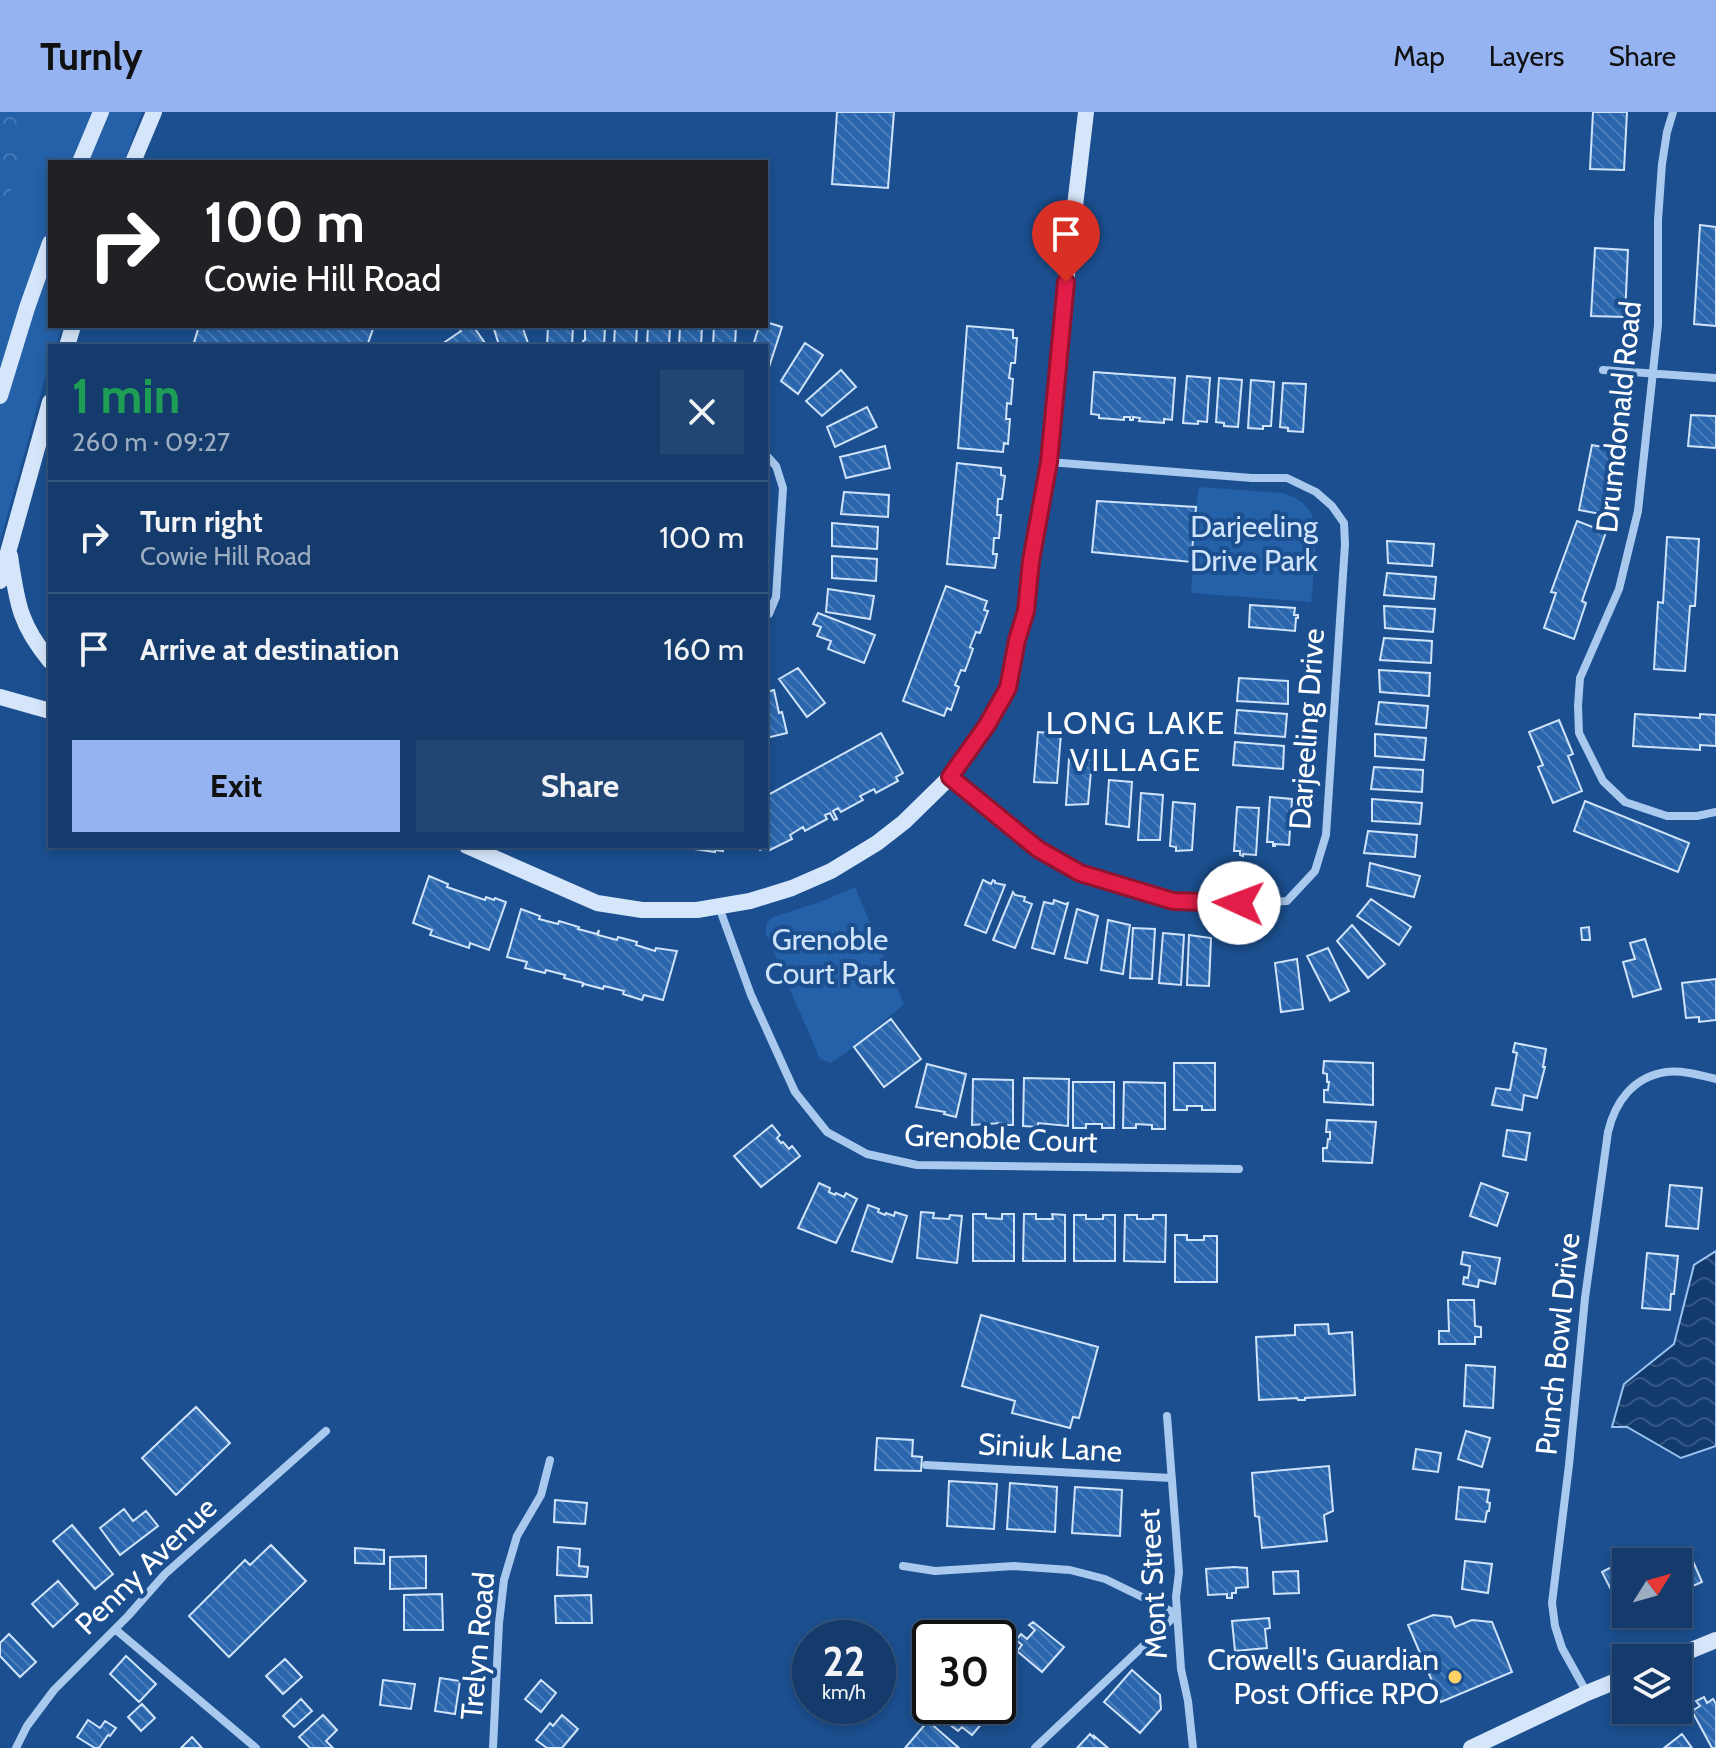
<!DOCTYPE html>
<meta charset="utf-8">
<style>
:root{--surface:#143b6b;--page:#214673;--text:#f1f3f6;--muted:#9dadc1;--line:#33557e;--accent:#95b2f1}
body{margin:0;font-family:Cabin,sans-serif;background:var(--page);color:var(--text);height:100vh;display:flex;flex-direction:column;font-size:30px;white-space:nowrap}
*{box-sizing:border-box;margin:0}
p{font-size:26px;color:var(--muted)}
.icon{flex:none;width:44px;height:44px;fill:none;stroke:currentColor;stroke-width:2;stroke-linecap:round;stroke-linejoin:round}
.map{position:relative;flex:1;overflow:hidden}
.panel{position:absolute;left:48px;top:232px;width:720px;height:504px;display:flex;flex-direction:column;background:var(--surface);border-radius:0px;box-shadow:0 4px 12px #0003,0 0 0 2px var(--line)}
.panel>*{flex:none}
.hud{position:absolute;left:48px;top:48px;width:720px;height:168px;border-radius:0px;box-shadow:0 4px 12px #0003,0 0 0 2px var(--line);background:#202124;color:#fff;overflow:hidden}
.needle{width:52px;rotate:53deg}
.controls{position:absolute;left:1612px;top:1436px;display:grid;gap:16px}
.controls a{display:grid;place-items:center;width:80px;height:80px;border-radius:0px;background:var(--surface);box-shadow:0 4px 12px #0003,0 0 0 2px var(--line);font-size:40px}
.speed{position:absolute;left:792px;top:1508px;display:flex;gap:16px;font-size:40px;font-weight:700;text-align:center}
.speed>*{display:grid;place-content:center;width:104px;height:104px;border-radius:50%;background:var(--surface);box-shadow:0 4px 12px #0003,0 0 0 2px var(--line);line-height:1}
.speed small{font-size:20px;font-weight:400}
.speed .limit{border:4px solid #111;border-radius:12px;background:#fff;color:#111}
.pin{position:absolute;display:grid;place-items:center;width:68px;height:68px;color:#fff;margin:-82px -34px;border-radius:50% 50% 50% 0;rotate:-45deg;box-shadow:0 0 8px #0007}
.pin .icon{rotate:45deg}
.me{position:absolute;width:88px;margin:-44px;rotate:272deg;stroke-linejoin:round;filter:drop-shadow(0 0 6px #0008)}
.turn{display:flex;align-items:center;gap:28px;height:168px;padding:0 24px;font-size:36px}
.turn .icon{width:104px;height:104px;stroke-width:2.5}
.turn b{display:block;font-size:56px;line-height:68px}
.round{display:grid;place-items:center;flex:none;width:84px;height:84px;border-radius:0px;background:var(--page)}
.head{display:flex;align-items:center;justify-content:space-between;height:136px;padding:0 24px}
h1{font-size:48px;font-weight:700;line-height:60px;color:#1e9e55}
.action{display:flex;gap:16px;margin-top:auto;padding:16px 24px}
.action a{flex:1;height:92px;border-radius:0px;background:var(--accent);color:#111;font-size:32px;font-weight:700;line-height:92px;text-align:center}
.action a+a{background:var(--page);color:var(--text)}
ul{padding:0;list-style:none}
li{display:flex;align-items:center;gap:24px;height:112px;padding:0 24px;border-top:2px solid var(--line)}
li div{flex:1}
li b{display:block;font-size:30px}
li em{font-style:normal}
header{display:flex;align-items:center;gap:48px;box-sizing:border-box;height:112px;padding:0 40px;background:var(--accent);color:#111}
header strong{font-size:38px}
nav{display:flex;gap:44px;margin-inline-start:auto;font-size:28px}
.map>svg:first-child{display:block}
.green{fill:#2461a8}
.forest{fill:url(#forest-crowns)}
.water{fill:url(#water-waves);stroke:#9cc4f0;stroke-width:2}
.building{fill:url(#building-back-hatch);stroke:#cfe3fa;stroke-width:2}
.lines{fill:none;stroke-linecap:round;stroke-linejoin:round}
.street{stroke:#a9c9ee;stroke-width:8}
.secondary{stroke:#d6e6fa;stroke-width:16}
.route-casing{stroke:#92132f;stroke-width:20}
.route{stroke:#e11d48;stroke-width:14}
.poi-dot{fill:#ffd166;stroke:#1b4f8f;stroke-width:3}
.labels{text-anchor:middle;stroke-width:8;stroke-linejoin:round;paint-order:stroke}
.street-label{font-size:30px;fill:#fff;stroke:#1b4f8f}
.park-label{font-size:30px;fill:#cfe3fa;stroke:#1b4f8f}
.poi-label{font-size:30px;fill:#fff;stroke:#1b4f8f;text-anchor:end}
.neighbourhood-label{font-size:32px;letter-spacing:2px;fill:#fff;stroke:#1b4f8f}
</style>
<header>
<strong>Turnly</strong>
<nav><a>Map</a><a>Layers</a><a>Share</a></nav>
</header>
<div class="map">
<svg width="1716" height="1636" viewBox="0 0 1716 1636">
<defs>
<pattern id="forest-crowns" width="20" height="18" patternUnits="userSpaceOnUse" patternTransform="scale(2)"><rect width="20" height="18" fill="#2461a8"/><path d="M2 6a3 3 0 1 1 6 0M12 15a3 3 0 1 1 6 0" fill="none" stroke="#4579b5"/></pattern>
<pattern id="water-waves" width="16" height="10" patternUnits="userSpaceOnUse" patternTransform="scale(2)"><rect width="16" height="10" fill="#123a6d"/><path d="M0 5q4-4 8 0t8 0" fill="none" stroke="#365883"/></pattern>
<pattern id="building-back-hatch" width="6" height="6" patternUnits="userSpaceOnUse" patternTransform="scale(2)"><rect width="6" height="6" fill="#2a66ad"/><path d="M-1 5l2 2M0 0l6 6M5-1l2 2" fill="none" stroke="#4a7db9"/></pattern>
</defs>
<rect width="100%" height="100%" fill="#1b4f8f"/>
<path class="green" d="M0 0H142L124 50H50V214H63L55 234H50V248L0 430Z
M1199 375 1283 381C1317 392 1317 412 1315 444 1314 459 1313 474 1311 490L1191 481 1196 395Z
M855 775 904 892 854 935 831 951 820 947 766 822C765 814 767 810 773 805L820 790Z"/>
<path class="forest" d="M0 0H28L0 129Z"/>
<path class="water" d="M1716 1139V1334L1681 1346 1627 1315H1612L1624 1272 1674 1232 1694 1153Z"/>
<path class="building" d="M837 0H894L888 76 832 72Z
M1593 0H1627L1624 58 1590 57Z
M1700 113 1716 115V214L1694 212Z
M1595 136 1628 138 1625 205 1591 204Z
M766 210 782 215 768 258 766 257V234H753L759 214H766Z
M199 214H374L367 234H193Z
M459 214H473L487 234H448L445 230 461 219 458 215Z
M493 214H522L529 234 499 233Z
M548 214H573L572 234H547Z
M615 214H637L636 234H614Z
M648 214H670L669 234H647Z
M680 214H702L701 234H679Z
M714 214H736L735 234H713Z
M967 214 1013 218V226H1017L1015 251H1011L1009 266 1013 267 1011 292 1007 291 1006 307H1010L1008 332 1004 331 1003 340 958 336Z
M585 215 605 216 604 234H582L583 229 585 228Z
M805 231 823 243 798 282 781 269Z
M841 258 856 275 822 304 806 289Z
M1094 260 1175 266 1172 308 1164 307V311L1139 309 1140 306 1133 305V308H1130V305H1124V308L1099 306V303L1091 302Z
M1187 264 1210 266 1207 310 1198 309V312L1183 311Z
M1219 266 1242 268 1238 315 1224 314V311L1216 310Z
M1251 268 1274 270 1271 314H1263V317L1248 316Z
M1283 271 1306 272 1303 320 1288 319V316L1280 315Z
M867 295 877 315 835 335 827 315Z
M1691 303 1716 304V336L1688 334Z
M1592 333 1624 339 1611 404 1579 398Z
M885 334 890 356 846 366 840 345Z
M957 351 1001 356V363L1005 364 1002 387H998L997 403H1001L999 426H994L993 442H997L995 456 947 452Z
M844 380 889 383 888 405 841 402Z
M1097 389 1196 395 1191 450 1092 440Z
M1577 409 1606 420 1582 489 1586 491 1574 527 1544 516 1556 481 1551 480Z
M832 411 878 415 877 437 832 434Z
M1667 425 1699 427 1695 494H1690L1685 559 1654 557 1658 490 1663 491Z
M1387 429 1434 432 1432 454 1388 451Z
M832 444 877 447 876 469 832 466Z
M1387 461 1436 465 1434 487 1384 483Z
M946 474 987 489 984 498 988 499 980 521 976 520 970 535 973 537 965 559 961 558 955 573 959 575 951 598 947 596 944 604 903 589Z
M828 477 874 484 870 507 826 500Z
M1250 493 1295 496 1294 503H1298V506H1296L1295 519 1249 515Z
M1384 494 1435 497 1433 520 1385 516Z
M818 501 875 523 864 551 828 537 831 529 817 524 821 515 813 512Z
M1384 526 1432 529 1431 551 1380 548Z
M798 556 825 591 807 605 779 567Z
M1379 558 1430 561 1429 584 1380 580Z
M1239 566 1288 569V592L1237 589Z
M774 578 779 601 782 600 787 621 766 626V580Z
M1379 590 1428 594 1426 616 1376 612Z
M1237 598 1287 602 1285 625 1235 621Z
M1635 602 1700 606V602L1716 603V634L1700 633V638L1633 634Z
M1559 608 1573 642 1568 644 1582 679 1553 691 1538 655 1543 653 1529 620Z
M1038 620 1061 622 1057 671 1034 670Z
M881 621 903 661 896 665 898 669 876 681 874 677 860 684 863 688 841 700 838 696 833 699 837 707 834 708 830 701 825 703 827 707 805 719 803 715 790 723 792 727 770 738 768 735 760 738 758 734H766V684Z
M1375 622 1426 626 1424 648 1375 644Z
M1235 630 1284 634 1283 657 1233 653Z
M1069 647 1092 648 1088 692 1066 693Z
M1374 655 1423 658 1422 680 1371 677Z
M1109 668 1132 670 1129 715 1106 712Z
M1141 681 1163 683 1160 728H1138Z
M1270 685 1292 687 1289 733 1275 732V734H1273V730H1267Z
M1372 687 1422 691 1420 712 1372 709Z
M1585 689 1689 731 1678 760 1574 719Z
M1173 690 1195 692 1192 738 1176 739V735L1170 734Z
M1237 695 1259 696 1256 743 1243 742V744L1240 743V739H1234Z
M1368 719 1417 723 1415 745 1364 741Z
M674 734H723V739L715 738V740Z
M1370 751 1420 764 1414 785 1367 774Z
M429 764 448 772 447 775 485 788 486 785 494 788 495 786 506 790 489 838 470 831 469 836 430 823 432 818 413 811Z
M983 768 991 772 993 768 995 769V771L1005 773 986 821 965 813Z
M1013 780 1015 783 1025 785 1024 789 1032 792 1015 836 993 828Z
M1371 787 1411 815 1399 833 1357 804Z
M1054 788 1065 792 1068 791 1054 842 1032 836 1044 790 1053 792Z
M521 797 540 804 539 807 558 812 559 809 579 815 578 817 597 822 599 818 598 823 617 828 618 825 637 830 636 833 655 839 656 836 677 839 663 888 644 883 642 888 623 882 624 879 604 874 603 877 584 872 582 875 583 871 564 866 565 863 546 858 545 861 525 856 527 850 507 845Z
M1077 797 1098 804 1087 851 1065 846Z
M1108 808 1130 813 1123 862 1101 858Z
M1352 813 1385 852 1368 866 1337 829Z
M1589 815 1590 828H1582L1581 816Z
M1133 816 1155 817 1152 867 1130 866Z
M1163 821 1184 823 1181 873 1159 871Z
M1189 823 1211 826 1209 874 1187 873Z
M1645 827 1661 877 1633 885 1623 850 1635 847 1630 831Z
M1328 836 1349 879 1330 889 1307 844Z
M1297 847 1303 897 1281 900 1275 851Z
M1716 867V908L1699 910V905L1686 906 1682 871Z
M891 907 921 947 884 975 854 935Z
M1515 931 1546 937 1543 955H1545L1537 986 1524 983 1522 998 1492 993 1496 976 1510 978 1517 941 1513 940Z
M1324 949 1373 951V993L1324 990V978H1328L1329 970H1327V962L1323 961Z
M1174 951H1215V998H1202V994H1187V998H1174Z
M927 952 966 962 956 1005 944 1002 945 1000 916 995Z
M1024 966 1069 967 1068 1014 1038 1011V1015L1023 1014Z
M973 967 1013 968V1013H1001V1011L972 1013Z
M1073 970H1114V1016H1102V1012H1086V1016H1073Z
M1124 970 1165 971V1017H1152V1013L1136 1012V1016H1123Z
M1327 1008 1376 1010 1372 1051 1323 1049V1036H1327L1328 1027H1330V1020H1326Z
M772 1013 780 1023 777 1026 781 1031 783 1030 789 1037 792 1034 800 1044 761 1075 734 1044Z
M1507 1018 1530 1021 1526 1048 1503 1044Z
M819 1071 830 1076 829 1080 835 1083 836 1081 844 1085 846 1081 857 1087 836 1131 798 1116Z
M1481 1071 1508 1081 1497 1114 1470 1104Z
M1670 1073 1702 1076 1698 1117 1666 1114Z
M868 1093 879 1097 878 1100 885 1103 886 1101 894 1104 895 1100 907 1104 892 1150 852 1139Z
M921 1100 934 1101 933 1106 949 1107 950 1103 962 1104 957 1151 917 1146Z
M973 1102H986V1106L1002 1107V1102H1014V1149H973Z
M1024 1102H1036V1107H1053L1052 1102 1065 1103V1149H1023Z
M1074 1103H1086V1107H1103V1103H1115V1149H1074Z
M1125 1103H1137V1107H1153V1103H1166L1165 1150 1124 1149Z
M1175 1123H1187V1128H1204V1124H1217V1170H1175Z
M1463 1140 1500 1146 1495 1172 1479 1168 1478 1175 1463 1172 1464 1165 1468 1166 1470 1154 1461 1152Z
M1647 1141 1678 1144 1674 1182H1671L1670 1198 1642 1196Z
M1448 1188H1474L1475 1214 1481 1215V1225H1475V1232H1439V1219H1449Z
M981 1203 1098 1235 1079 1306 1073 1305 1070 1316 1012 1301 1015 1289 962 1274Z
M1328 1212 1329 1222 1352 1220 1355 1283 1305 1286V1288H1298L1297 1286 1259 1288 1256 1225 1295 1223V1213Z
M1466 1253 1495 1255 1493 1296 1464 1294Z
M196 1295 230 1331 176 1383 142 1346Z
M1466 1319 1490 1326 1482 1355 1458 1347Z
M877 1326 913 1328 912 1344 922 1345 921 1359 875 1358Z
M1416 1337 1441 1341 1438 1360 1413 1357Z
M1329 1354 1333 1399 1324 1403 1327 1429 1262 1436 1259 1405 1255 1404 1252 1361Z
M949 1369 997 1372 994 1417 947 1414Z
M1010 1371 1057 1375 1055 1420 1007 1417Z
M1075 1375 1122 1378 1120 1424 1072 1421Z
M1459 1375 1489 1378 1487 1390 1490 1391 1489 1399H1487L1485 1410 1456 1407Z
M555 1388 587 1391 585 1412 554 1410Z
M124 1397 133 1409 146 1399 158 1414 120 1443 100 1416Z
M72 1413 113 1462 95 1477 53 1429Z
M271 1433 306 1469 229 1545 189 1504 245 1448 250 1453Z
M558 1435 580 1437 579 1454 588 1455 587 1465 557 1463Z
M355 1436 384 1438V1452L355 1451Z
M1689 1440 1702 1470 1686 1477 1684 1472 1678 1475V1450H1665Z
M426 1444V1476L390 1477V1445Z
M1631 1445 1633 1450H1626V1502H1652L1629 1513 1602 1460Z
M1465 1449 1492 1452 1488 1481 1462 1477Z
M1234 1455 1247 1456 1248 1475 1236 1476V1481H1232V1486H1227V1482L1208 1483 1206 1457Z
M1298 1459 1299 1481 1274 1482 1273 1460Z
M58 1469 78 1492 53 1515 32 1492Z
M442 1482 443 1518H404V1483Z
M591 1483 592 1511H556L555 1484Z
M1433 1503 1451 1505 1455 1515 1472 1508 1492 1510 1512 1560 1441 1590 1408 1513Z
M1269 1506 1270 1516 1265 1517 1267 1536 1235 1539 1232 1509Z
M1033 1510 1064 1535 1042 1560 1017 1539 1022 1533 1016 1528 1021 1522 1027 1527 1035 1518 1029 1513Z
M9 1522 36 1550 20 1565 0 1544V1531Z
M126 1544 156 1572 139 1590 110 1562Z
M285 1547 302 1565 283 1582 266 1564Z
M998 1549 1015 1563 1002 1578 998 1575Z
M1132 1558 1160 1583 1161 1597 1140 1621 1104 1590Z
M440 1566 460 1569 455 1602 435 1599Z
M383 1568 415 1572 411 1597 380 1593Z
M541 1568 556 1581 541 1600 525 1587Z
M1704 1585 1707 1591 1713 1587 1716 1592V1636H1712L1692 1599 1700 1594 1696 1589Z
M301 1587 312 1599 294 1615 283 1604Z
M142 1592 155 1606 141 1619 128 1605Z
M957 1594H979L989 1603 972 1623 962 1615 958 1619 949 1612 960 1599 955 1596Z
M323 1603 337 1618 326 1629 333 1636H310L299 1625Z
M562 1603 578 1617 562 1636H547L536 1628 550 1611 553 1614Z
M88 1608 100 1616 105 1609 116 1616 110 1624 108 1623 99 1636H95L77 1625Z
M928 1609 959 1636H905Z
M1090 1622 1094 1626V1624L1108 1636H1077Z
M1682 1622 1692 1636H1664Z
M192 1625 202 1636H181Z"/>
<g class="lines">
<path class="street" d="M1673 0 1667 20 1662 52 1658 108V213L1638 399 1619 477 1580 566 1578 594 1579 621 1603 669 1625 690 1667 704H1697L1716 700
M1603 258 1716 266
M766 343 776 354 783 376 776 485 769 502 766 504
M950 665 1038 737 1080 761 1173 789 1239 791 1287 789 1315 759 1326 723 1345 432 1344 411 1332 394 1316 380 1287 366H1252L1049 350
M719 795 751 883 795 980 827 1020 867 1042 917 1053 1239 1057
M1167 1304 1179 1460 1176 1485 1181 1557 1188 1589 1193 1636
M926 1353 1171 1366
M903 1454 935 1459 1014 1454 1070 1458 1105 1467 1177 1502
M115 1517 256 1636
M1587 1581 1562 1536 1555 1514 1552 1491 1569 1353 1585 1186 1608 1020C1615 990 1633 965 1666 960 1682 958 1700 963 1716 967
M16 1636 27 1614 54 1578 128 1504 165 1462 326 1319
M493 1636 499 1511 504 1468 517 1424 541 1383 550 1348
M1035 1636 1177 1502"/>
<path class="secondary" d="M80 50 101 0
M133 50 154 0
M67 234 73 214
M0 284 27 196 50 131
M10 444C17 490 19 512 50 549
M0 469 50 290
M0 585 50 599
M467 734 597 791 642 798H697L750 789 792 776 831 759 877 731 904 710 950 665 987 613 1008 576 1017 528 1026 499 1031 449 1049 350 1059 230 1086 0
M1672 1546 1716 1528
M1471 1636 1587 1581 1626 1565"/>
</g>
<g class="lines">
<g class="route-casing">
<path id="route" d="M1066 170 1049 350 1031 449 1026 499 1017 528 1008 576 987 613 950 665 1038 737 1080 761 1173 789 1239 791"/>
</g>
<use href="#route" class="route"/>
</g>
<circle class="poi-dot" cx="1455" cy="1565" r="8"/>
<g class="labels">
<g class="street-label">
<text transform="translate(1619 305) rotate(-84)" y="10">Drumdonald Road</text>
<text transform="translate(1307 617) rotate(-86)" y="10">Darjeeling Drive</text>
<text transform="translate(1001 1027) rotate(2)" y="10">Grenoble Court</text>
<text transform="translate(1558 1232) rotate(-84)" y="10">Punch Bowl Drive</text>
<text transform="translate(1050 1336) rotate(3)" y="10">Siniuk Lane</text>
<text transform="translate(146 1454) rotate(-44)" y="10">Penny Avenue</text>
<text transform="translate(1153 1472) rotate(-93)" y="10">Mont Street</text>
<text transform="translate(478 1534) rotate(-85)" y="10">Trelyn Road</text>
</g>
<g class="park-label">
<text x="1254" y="425">Darjeeling<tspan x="1254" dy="34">Drive Park</tspan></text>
<text x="830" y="838">Grenoble<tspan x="830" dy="34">Court Park</tspan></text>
</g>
<g class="poi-label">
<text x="1439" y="1558">Crowell's Guardian<tspan x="1439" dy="34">Post Office RPO</tspan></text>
</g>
<g class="neighbourhood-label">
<text x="1136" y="622">LONG LAKE<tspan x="1136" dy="37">VILLAGE</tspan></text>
</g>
</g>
</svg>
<div class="controls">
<a><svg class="needle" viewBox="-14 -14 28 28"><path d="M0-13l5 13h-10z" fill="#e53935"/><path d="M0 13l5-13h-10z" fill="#9dadc1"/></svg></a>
<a><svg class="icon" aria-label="layers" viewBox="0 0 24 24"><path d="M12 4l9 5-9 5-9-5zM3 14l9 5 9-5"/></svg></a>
</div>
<div class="speed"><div>22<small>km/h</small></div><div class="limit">30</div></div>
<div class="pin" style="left:1066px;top:170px;background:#d93025"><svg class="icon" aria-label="arrive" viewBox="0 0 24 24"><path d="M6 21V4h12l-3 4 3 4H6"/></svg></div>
<svg class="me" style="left:1239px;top:791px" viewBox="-20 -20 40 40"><circle r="19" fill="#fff"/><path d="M0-13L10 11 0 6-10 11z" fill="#e11d48"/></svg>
<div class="hud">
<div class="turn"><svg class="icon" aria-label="right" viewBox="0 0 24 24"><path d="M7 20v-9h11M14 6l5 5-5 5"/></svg><div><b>100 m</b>Cowie Hill Road</div></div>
</div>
<section class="panel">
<div class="head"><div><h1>1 min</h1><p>260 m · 09:27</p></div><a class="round"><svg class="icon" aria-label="close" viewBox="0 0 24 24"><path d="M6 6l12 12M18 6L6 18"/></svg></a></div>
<ul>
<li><svg class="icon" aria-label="right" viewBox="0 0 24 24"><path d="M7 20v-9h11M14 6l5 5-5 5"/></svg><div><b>Turn right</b><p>Cowie Hill Road</p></div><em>100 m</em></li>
<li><svg class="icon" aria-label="arrive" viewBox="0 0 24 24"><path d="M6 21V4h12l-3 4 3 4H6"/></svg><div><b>Arrive at destination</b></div><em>160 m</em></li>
</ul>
<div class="action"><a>Exit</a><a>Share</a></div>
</section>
</div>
